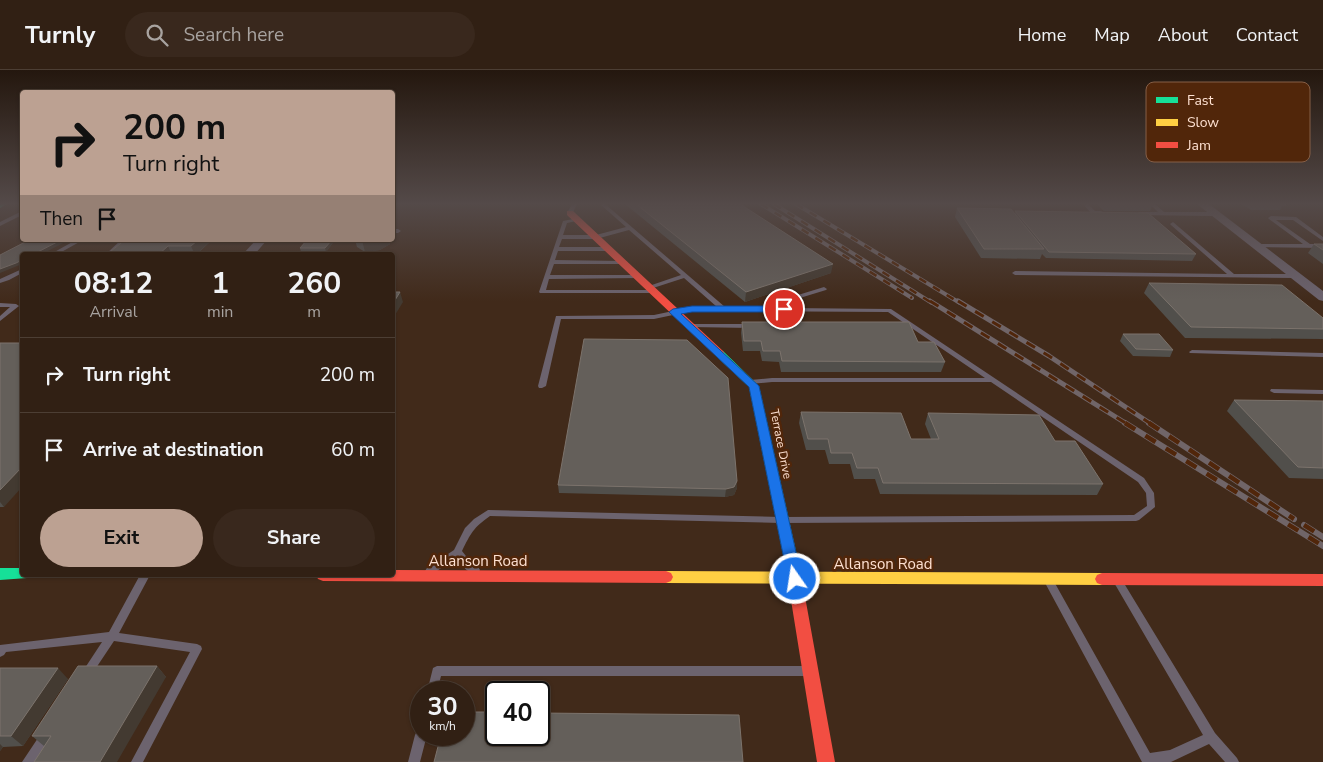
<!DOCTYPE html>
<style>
:root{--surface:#312014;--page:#39281d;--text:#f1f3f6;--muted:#a8a3a0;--line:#4c3e34;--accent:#bca192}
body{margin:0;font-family:"Nunito Sans",sans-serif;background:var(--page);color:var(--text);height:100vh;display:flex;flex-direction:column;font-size:19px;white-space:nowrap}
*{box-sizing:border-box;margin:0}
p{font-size:16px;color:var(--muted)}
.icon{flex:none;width:28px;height:28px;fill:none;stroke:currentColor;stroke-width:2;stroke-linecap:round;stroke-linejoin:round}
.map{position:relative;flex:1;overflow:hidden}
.side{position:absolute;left:20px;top:182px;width:375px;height:325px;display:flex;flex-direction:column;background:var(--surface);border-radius:5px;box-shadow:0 1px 4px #0004,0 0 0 1px var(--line)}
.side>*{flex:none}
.guide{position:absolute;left:20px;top:20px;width:375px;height:152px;border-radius:5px;box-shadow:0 1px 4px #0004,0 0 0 1px var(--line);background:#bca192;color:#111;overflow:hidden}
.speed{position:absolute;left:410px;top:611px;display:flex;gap:10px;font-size:25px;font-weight:700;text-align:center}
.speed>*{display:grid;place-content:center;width:65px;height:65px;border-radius:50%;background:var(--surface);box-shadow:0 1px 4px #0004,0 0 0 1px var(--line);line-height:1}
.speed small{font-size:12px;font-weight:400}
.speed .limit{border:2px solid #111;border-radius:8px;background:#fff;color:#111}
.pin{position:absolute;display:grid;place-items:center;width:42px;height:42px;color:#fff;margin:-21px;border:2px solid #fff;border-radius:50%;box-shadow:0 1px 5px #0007}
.me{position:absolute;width:55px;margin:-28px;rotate:347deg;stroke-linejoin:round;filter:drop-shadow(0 0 4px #0008)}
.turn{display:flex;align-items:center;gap:18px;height:105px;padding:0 20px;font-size:22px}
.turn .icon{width:65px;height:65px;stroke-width:2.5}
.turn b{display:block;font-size:35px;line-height:42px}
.then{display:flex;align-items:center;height:48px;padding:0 20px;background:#0003;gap:10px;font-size:19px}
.eta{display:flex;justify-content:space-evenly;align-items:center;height:85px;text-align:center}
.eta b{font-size:30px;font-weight:700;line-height:35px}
.action{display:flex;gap:10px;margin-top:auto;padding:10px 20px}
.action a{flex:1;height:58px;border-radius:30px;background:var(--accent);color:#111;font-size:20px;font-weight:700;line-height:58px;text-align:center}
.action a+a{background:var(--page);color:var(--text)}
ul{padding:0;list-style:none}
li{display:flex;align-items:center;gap:15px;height:75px;padding:0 20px;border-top:1px solid var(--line)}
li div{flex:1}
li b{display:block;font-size:19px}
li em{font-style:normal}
header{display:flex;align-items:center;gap:30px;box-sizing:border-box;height:70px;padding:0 25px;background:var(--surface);border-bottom:1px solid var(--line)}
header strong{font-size:24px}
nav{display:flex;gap:28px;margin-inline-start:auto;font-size:18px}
.search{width:350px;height:45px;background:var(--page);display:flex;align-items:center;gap:12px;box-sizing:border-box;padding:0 18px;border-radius:28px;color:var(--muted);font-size:19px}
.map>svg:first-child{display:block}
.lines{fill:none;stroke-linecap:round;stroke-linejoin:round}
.lane{fill:#6c636e;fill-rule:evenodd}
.street{fill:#6c636e;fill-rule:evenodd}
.fast{fill:#16e098;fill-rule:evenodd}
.slow{fill:#ffcf43;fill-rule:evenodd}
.jam{fill:#f24e42;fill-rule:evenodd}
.rail-far2-casing{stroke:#706568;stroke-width:4}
.rail-far1-casing{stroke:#706568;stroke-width:5}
.rail-casing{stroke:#706568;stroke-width:6}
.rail-far2{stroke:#51260a;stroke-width:2.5;stroke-dasharray:8;stroke-linecap:butt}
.rail-far1{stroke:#51260a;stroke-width:3;stroke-dasharray:10;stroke-linecap:butt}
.rail{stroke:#51260a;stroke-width:4.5;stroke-dasharray:12;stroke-linecap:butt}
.wall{fill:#514f4b}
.shaded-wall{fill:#433a31}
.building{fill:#645f5a;stroke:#7c736c}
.route{fill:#1a73e8;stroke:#114b97}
.labels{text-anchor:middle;stroke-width:5;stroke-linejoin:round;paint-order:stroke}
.street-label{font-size:12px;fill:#fee1d2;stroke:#51260a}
.near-street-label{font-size:15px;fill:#fee1d2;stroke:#51260a}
.key{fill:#51260a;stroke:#855e46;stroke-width:1}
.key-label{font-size:14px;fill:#fee1d2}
</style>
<header>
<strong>Turnly</strong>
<div class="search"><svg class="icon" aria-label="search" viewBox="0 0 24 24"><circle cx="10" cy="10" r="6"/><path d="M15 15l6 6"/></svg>Search here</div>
<nav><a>Home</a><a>Map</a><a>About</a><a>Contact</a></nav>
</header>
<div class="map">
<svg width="1323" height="692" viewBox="0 0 1323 692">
<rect width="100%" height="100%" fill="#412a1a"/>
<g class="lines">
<path class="lane" d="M572 134H577L572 144H568L567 143Z
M600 134H605L725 237H781L785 229 824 217 827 219 826 220 790 231 788 238 891 239 1144 408 1154 423 1155 437 1139 450 1136 451 781 453 490 446C473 458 471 463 462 481L473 495 478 497 480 500 478 503C467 505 462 495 456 487L433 504 430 505 427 504 425 501 427 498 454 480 465 458 474 449 488 440 781 447 1134 445 1147 436 1146 423 1138 412 991 312H772L750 314 746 312 750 310 772 308H985L888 242 692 241 654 249H561L546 316 542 318H539L538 316 556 246 654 245 692 237H717L684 208 650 219H646V217L681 205 629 160 596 169H562L559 177H608L611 179 608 181H558L555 190 622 191 624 192V194H554L550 205H637L639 206V208L549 209 546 220H653L656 222 655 223H540L539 222 563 151 578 148 581 150 567 153 563 165H596L626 157Z
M1083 134H1088L1095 141H1101L1104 143 1101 145 1092 144Z
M1150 134H1155L1164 142H1215L1218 144 1215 146 1138 145V143L1140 142H1158Z
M1281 134H1286V135L1284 136Z
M20 142H22V145L0 156V152Z
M1271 146 1296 147 1323 167V171L1293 150H1276L1310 174H1323V178L1254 177V175L1256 174H1303L1269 149 1268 148Z
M1173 152 1234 204H1295L1298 206 1295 208 1015 205 1012 203 1015 201 1227 204 1171 155 1170 154Z
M392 159H398L401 161 398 163H392Z
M76 170H83L56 185H49Z
M121 170H127L111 185H105Z
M22 199V203L9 210 0 213V209Z
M0 233 16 234 19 236 0 251V246L10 237H0Z
M691 254H752L755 256 752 258 689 257V255Z
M1192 280 1323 283V287L1190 283 1189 282Z
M1271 319 1323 320V324L1274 323 1270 321Z
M140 505H150L119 563 197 574 201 576 202 579 143 692H131L190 582 114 571 90 607 86 609 82 607 81 604 102 572 6 582 4 585 0 587V575L109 562Z
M1049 507 1052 508 1150 683 1170 680 1203 665 1116 516 1114 513 1116 510 1119 509 1122 510 1215 663 1237 688 1239 692H1225L1209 674 1171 692H1142L1044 511 1046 508Z
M437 596H806L810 598 811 601 810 604 806 606H441L437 622H427L433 598Z
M421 659V665H427L420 692H408L415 665 417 661Z
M46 660 50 662 52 666 35 692H22L42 662Z"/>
<path class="street" d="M1197 134H1209L1323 221V231L1319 230Z
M256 170H267L254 185H242Z"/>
<path class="fast" d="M0 134H7L0 138Z
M719 280 723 281 759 316 800 499 798 503 793 505 788 503 786 499 749 317 715 285 714 283Z
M0 498H22V505H29L27 508 0 510Z"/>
<path class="slow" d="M666 501 1102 503 1107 505 1109 509 1107 513 1102 515 666 513 661 511 659 507 661 503Z"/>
<path class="jam" d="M567 141H573L723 281 724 283 723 285H715L567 145Z
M793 493 798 495 800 499 835 692H817L786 499 788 495Z
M392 500 666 501 671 503 673 507 671 511 666 513 323 511 318 509 316 505H392Z
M1102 503 1323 504V516L1102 515 1097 513 1095 509 1097 505Z"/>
<g class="rail-far2-casing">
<path id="rail-far2" d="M761 134 912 228
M774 134 932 233
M796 134 960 233"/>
</g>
<g class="rail-far1-casing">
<path id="rail-far1" d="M930 231 1127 354
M958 231 1049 286 1151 354"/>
</g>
<g class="rail-casing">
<path id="rail" d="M1125 353 1323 476
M1149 353 1294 449
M1304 455 1323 467"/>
</g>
<use href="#rail-far2" class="rail-far2"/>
<use href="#rail-far1" class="rail-far1"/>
<use href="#rail" class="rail"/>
</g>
<path class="wall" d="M625 134H740L831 203 745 232Z
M1097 134H1153L1150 141H1104Z
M1242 134H1283L1280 140H1251Z
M957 138 1015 143V141L1196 184 1192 191 1046 188 1042 184 1040 189 981 188 955 147Z
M125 170H212L196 185H106Z
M307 170H335L326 182H301L300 178Z
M355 170H389L390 174 380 180 365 182 357 177Z
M1314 174H1323V194L1308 183Z
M1149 213 1323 248V269L1185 268 1144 223Z
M742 252 918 272 945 292 941 302H781L779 292 762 291 760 281H743L741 263Z
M1123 264 1173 280 1170 287 1133 286 1120 271Z
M0 273 4 437H0Z
M1234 330 1323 331V409L1289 408 1227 341Z
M801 342 911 369H931L925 354 928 343 1055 371 1103 414 1097 425 880 424 875 409H854L850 394H829L825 380H806L799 353Z
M737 411V418L734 425 725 427 559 423 558 415Z
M157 596 166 607 44 676 32 666Z
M0 598 68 609 23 676 3 677 0 681Z"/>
<path class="shaded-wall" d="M61 170H69L40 185H32Z
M198 170H212L195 185 191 176Z
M332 170H335L326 182 325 178Z
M362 170H389L390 174 380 180 365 182Z
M168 176 172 185H158Z
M22 190V194L0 203V199Z
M833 194 831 203 745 232 746 222Z
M400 222 403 232 392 250V235Z
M22 397V417L4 437 0 432V420Z
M737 411V418L734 425 725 427 726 419Z
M157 596 166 607 117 692H100Z
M58 598 68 609 23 676 11 666Z
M0 674 3 677 0 681Z"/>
<path class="building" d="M636 134H740L833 194 746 222Z
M957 138 1011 139 1044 179H984Z
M1015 141 1148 143 1196 184 1049 182Z
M29 170H61L32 185H22V190L16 193 0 199V185Z
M125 170H198L191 176H168L158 185H106Z
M307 170H332L325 178H300Z
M1314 174H1323V180Z
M1149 213 1282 215 1323 248V259L1191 257Z
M392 222H400L392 235Z
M742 252H909L918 272H934L945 292 782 291 780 281H763L761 271H744Z
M1123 264H1159L1173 280 1136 279Z
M584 269 687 270 728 308 737 411 734 417 726 419 558 415Z
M0 273H22V397L0 420Z
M1234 330 1323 331V398L1298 397Z
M801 342 901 343 911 369H939L928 343 1039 345 1055 371H1075L1103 414 883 413 878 398H857L852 383H831L828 369H808Z
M78 596H157L100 692H34L51 666H32Z
M0 598H58L11 666H0Z
M464 642H496V665H539V643L739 645 743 692H434L441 665H464Z"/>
<linearGradient id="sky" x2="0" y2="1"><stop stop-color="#24170e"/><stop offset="0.58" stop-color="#544a49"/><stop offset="1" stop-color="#544a49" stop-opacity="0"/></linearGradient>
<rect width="1323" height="231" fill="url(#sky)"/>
<path class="route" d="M692 236H784L789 239 784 242H692L681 244 759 316 802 509 800 513 795 515 790 513 788 509 749 317 669 242 673 239Z"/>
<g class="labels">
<g class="street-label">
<text transform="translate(781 374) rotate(79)" y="4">Terrace Drive</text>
</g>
<g class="near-street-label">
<text x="478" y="496">Allanson Road</text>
<text x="883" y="499">Allanson Road</text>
</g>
</g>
<rect x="1146" y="12" width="164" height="80" rx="8" class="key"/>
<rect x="1156" y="27" width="22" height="6" fill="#16e098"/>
<rect x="1156" y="49" width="22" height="7" fill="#ffcf43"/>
<rect x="1156" y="72" width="22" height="6" fill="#f24e42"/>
<g class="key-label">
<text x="1187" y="35">Fast</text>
<text x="1187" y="57">Slow</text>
<text x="1187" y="80">Jam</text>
</g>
</svg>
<div class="speed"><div>30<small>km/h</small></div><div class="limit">40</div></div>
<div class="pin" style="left:784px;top:239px;background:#d93025"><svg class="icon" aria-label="arrive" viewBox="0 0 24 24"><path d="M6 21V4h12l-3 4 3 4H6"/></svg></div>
<svg class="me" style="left:795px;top:509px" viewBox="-20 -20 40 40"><circle r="17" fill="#1a73e8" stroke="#fff" stroke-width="3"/><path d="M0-11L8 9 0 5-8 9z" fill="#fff"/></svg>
<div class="guide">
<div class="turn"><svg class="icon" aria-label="right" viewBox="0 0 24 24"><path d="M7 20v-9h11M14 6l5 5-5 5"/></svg><div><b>200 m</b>Turn right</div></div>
<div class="then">Then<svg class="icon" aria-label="arrive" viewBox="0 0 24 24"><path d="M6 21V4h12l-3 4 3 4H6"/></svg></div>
</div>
<section class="side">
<div class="eta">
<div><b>08:12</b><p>Arrival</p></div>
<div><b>1</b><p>min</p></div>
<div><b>260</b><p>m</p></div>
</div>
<ul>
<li><svg class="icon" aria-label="right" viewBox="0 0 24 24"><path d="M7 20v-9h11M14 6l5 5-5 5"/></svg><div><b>Turn right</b></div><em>200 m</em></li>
<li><svg class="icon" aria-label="arrive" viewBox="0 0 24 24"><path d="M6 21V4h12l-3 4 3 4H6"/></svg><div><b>Arrive at destination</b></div><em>60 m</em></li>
</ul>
<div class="action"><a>Exit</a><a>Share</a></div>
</section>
</div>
